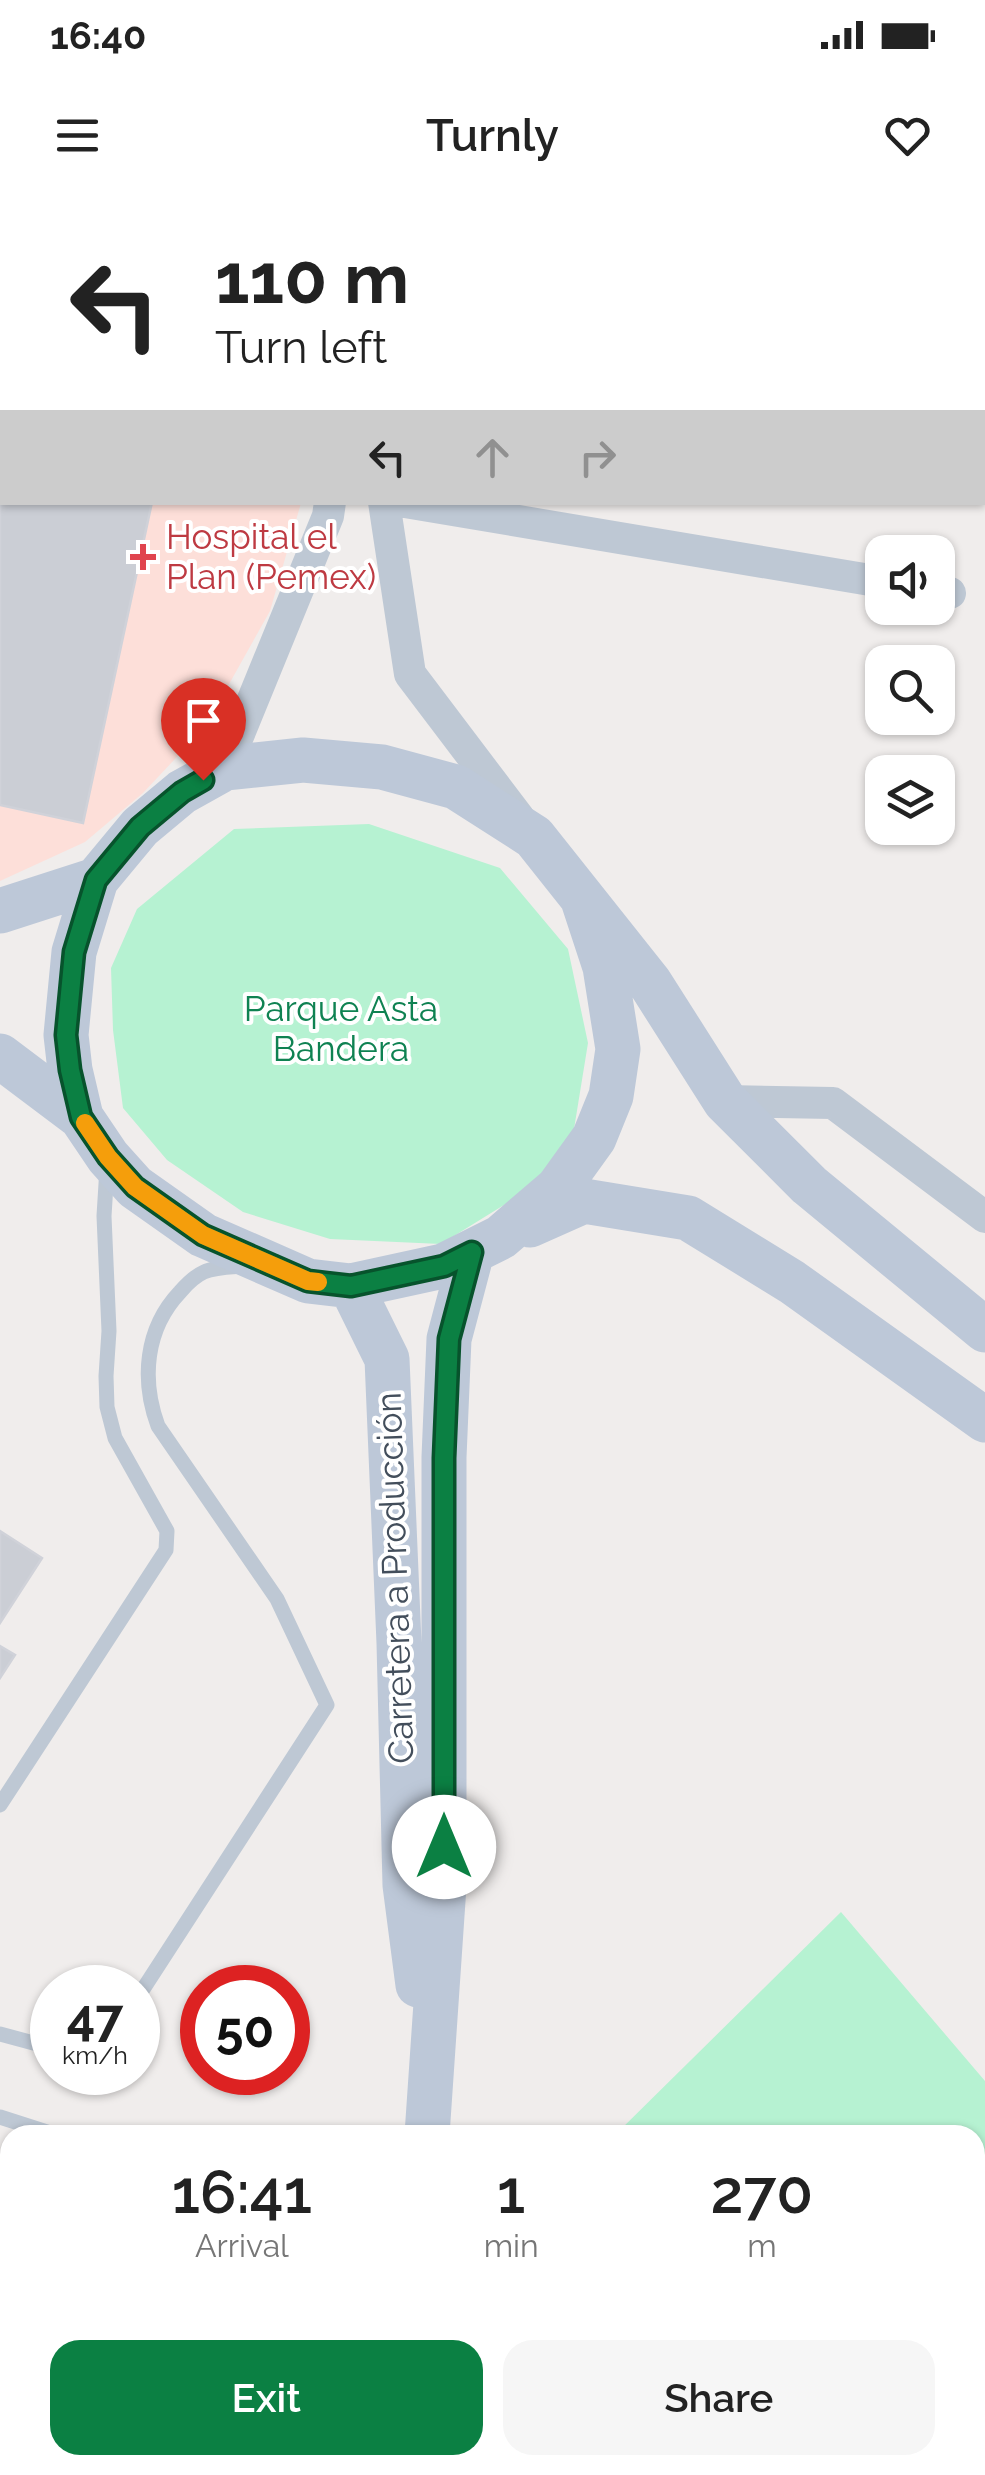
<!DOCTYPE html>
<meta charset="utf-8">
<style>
:root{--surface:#fff;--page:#f6f6f6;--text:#222;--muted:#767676;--accent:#0b8043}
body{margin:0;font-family:Raleway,sans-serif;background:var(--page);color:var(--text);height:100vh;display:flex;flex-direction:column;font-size:38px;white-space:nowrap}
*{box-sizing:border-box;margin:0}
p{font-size:32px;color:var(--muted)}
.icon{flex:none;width:55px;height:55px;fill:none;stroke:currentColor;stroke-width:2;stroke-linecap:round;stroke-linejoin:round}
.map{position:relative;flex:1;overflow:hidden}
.drawer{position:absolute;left:0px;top:1925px;width:985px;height:350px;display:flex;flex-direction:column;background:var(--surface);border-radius:30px 30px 0 0;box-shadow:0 2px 8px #0004}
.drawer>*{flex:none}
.guide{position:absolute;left:0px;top:0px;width:985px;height:305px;box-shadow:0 2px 8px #0004;background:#fff;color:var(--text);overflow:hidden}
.buttons{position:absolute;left:865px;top:335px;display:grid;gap:20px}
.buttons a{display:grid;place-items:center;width:90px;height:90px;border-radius:20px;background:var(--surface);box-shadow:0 2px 8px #0004;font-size:50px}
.speed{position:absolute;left:30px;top:1765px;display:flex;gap:20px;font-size:50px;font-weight:700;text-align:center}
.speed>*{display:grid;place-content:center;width:130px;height:130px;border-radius:50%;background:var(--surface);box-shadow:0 2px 8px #0004;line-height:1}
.speed small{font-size:25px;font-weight:400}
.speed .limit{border:15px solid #d22;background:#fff;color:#111}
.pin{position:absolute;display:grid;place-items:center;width:85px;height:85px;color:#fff;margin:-102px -42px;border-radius:50% 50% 50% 0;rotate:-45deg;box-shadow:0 0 10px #0007}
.pin .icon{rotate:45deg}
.me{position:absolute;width:110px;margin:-55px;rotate:0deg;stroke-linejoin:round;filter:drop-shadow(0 0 8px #0008)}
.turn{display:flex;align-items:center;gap:35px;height:210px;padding:0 50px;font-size:45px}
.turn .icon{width:130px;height:130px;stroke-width:2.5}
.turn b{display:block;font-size:70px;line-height:85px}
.lanes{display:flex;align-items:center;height:95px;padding:0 50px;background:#0003;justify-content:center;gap:50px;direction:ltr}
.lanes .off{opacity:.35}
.eta{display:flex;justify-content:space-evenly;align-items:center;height:170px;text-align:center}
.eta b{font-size:60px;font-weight:600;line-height:70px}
.action{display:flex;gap:20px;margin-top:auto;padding:20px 50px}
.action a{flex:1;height:115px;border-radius:30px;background:var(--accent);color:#fff;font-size:40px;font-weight:600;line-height:115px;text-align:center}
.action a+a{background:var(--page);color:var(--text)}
.status{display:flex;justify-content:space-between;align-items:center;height:70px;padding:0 50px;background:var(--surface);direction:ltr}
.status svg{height:28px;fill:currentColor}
header{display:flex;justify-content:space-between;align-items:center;height:130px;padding:0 50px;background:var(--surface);font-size:45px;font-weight:600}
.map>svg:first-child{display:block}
.medical{fill:#fddfd9}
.green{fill:#b6f2d2}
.building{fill:#cbced5;stroke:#d0d2d9;stroke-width:2.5}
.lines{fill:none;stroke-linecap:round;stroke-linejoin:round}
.lane{stroke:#bec8d4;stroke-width:15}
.street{stroke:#bec8d4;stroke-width:32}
.secondary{stroke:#bdc8d8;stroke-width:45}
.route-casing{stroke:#07532c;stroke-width:25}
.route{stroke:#0b8043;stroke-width:18}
.slow{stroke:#f59e0b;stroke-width:18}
.health-dot{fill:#e0444e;stroke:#fff;stroke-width:4}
.labels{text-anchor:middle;stroke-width:8;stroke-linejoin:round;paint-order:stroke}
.health-label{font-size:35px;fill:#be3a42;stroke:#fff;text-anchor:start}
.park-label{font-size:35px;fill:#0f8252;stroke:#fff}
.street-label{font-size:35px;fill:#434e5b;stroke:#fff}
</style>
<div class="status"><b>16:40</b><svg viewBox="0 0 49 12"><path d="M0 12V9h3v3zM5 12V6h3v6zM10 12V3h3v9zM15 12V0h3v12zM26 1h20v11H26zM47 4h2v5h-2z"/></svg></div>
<header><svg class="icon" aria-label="menu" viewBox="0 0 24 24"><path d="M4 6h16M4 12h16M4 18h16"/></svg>Turnly<svg class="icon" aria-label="heart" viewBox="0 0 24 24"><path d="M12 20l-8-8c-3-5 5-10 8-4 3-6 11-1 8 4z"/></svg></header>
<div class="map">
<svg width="985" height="2275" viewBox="0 0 985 2275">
<rect width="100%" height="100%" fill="#f0edec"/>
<path class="medical" d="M0 37 2 38V302L301 303 270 411 205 527 143 593 85 642 0 681Z"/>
<path class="green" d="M369 624 500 668 568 749 588 843 574 929 530 989 441 1044 330 1039 243 1012 167 960 123 908 113 830 111 768 137 709 234 629Z
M841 1712 985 1881V2023L975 2033V1935H615Z"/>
<path class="building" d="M0 143 2 144V302H152L83 623 0 605Z
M0 1331 42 1358 0 1423Z
M0 1446 15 1455 0 1478Z"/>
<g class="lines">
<path class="lane" d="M0 1605 166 1350 167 1331 115 1238 107 1207 106 1176 109 1131 104 1016 107 968
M138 1797 327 1505 277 1399 158 1226C141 1180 145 1129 180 1092 186 1085 195 1076 204 1072 215 1067 232 1067 244 1066
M0 1834 52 1848
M0 1917 56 1935"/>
<path class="street" d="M368 0 369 2
M406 2 408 0
M384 302 410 474 519 618
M405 302 882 382
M938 391 950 393
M225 568 328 316 330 302
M725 901 833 903 985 1017
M975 2247 985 2262"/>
<path class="secondary" d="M583 700 605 767 618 849 611 896 594 938 558 988 501 1037 443 1066 351 1086 308 1081 203 1035 135 987 108 957 81 917 70 870 66 835 74 752 96 680 140 627 182 592 225 568 303 560 382 567 456 587 534 637 650 783 725 901 809 985 985 1130
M0 711 96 680
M0 856 81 917
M530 1025 584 1001 688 1018 792 1082 985 1220
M351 1086 387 1159 399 1443 405 1685 418 1785
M427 1935 444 1686V1257L449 1139 472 1052
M253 2275 261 2265"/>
</g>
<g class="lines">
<g class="route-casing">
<path id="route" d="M203 580 182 592 140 627 96 680 74 752 66 835 70 870 81 917 108 957 135 987 203 1035 308 1081 351 1086 444 1066 472 1052 449 1139 444 1258V1647"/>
</g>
<use href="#route" class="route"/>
<path class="slow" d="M85 923 108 957 135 987 203 1035 308 1081 318 1082"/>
</g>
<path class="health-dot" d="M138 342h10v10h10v10h-10v10h-10v-10h-10v-10h10z"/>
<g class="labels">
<g class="health-label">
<text x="166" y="349">Hospital el<tspan x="166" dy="40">Plan (Pemex)</tspan></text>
</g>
<g class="park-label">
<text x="341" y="821">Parque Asta<tspan x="341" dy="40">Bandera</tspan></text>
</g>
<g class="street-label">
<text transform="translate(395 1378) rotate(-92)" y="12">Carretera a Producción</text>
</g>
</g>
</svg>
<div class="buttons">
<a><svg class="icon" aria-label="sound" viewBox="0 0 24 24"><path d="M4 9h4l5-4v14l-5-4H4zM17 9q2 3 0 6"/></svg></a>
<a><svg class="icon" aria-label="search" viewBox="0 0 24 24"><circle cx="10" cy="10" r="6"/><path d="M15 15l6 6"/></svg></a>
<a><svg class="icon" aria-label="layers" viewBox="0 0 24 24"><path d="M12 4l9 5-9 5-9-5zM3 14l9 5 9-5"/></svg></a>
</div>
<div class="speed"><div>47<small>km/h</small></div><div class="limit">50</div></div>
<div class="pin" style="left:203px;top:580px;background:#d93025"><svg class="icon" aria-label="arrive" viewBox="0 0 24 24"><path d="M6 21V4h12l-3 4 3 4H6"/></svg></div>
<svg class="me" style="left:444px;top:1647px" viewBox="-20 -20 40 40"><circle r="19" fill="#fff"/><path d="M0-13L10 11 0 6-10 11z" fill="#0b8043"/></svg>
<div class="guide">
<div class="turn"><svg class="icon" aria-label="left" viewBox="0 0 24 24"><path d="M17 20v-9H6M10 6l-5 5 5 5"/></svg><div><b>110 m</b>Turn left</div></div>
<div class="lanes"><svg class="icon" aria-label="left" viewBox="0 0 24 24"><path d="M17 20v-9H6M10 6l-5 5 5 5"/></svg><svg class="icon off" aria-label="ahead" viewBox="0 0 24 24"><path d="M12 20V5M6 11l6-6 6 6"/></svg><svg class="icon off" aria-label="right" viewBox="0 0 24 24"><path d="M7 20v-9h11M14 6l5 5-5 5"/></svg></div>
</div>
<section class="drawer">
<div class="eta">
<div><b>16:41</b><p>Arrival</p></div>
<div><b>1</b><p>min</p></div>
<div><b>270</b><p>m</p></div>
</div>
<div class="action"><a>Exit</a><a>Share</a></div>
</section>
</div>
